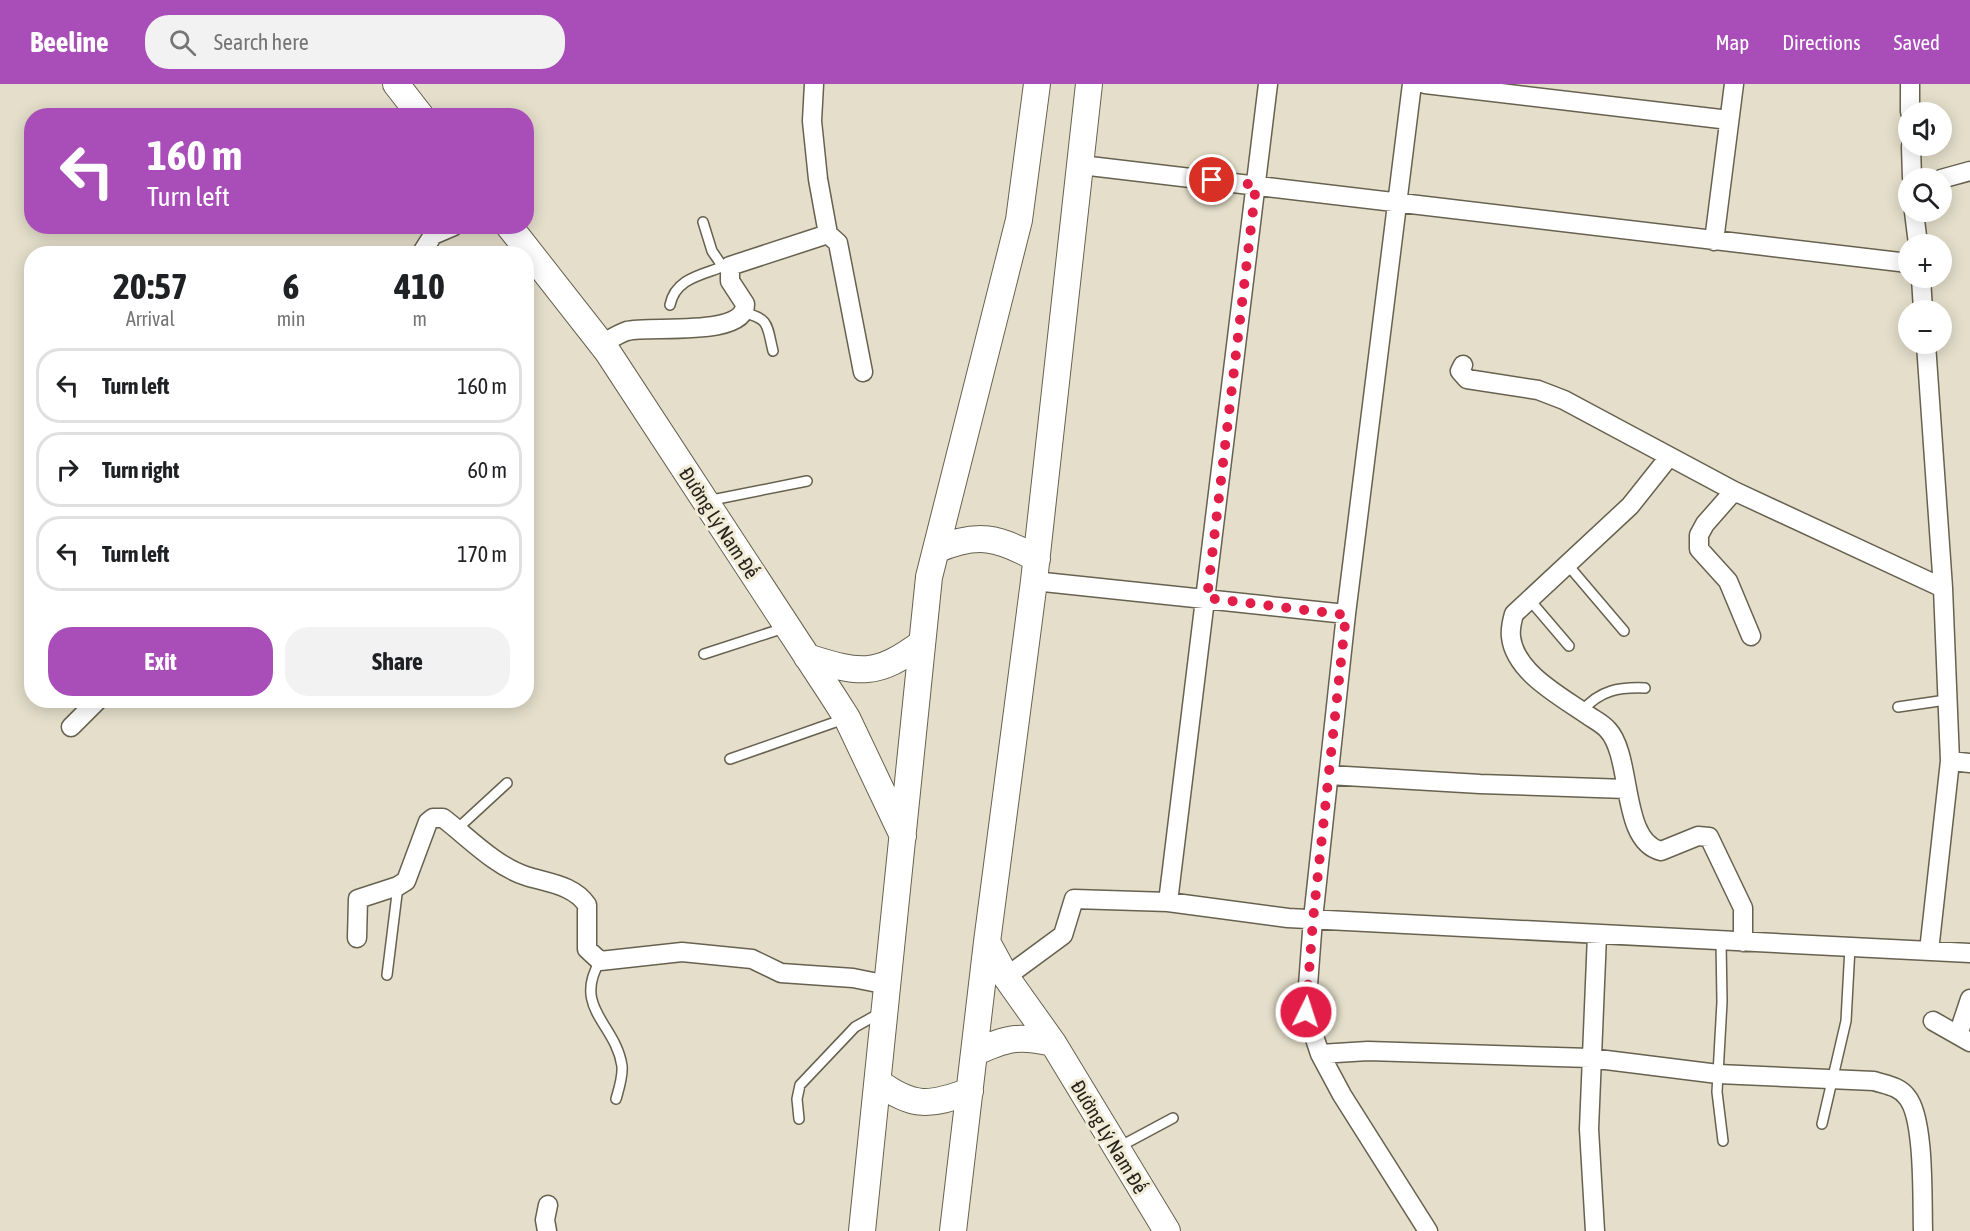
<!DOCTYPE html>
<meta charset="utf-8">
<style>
:root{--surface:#fff;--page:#f2f2f2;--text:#202124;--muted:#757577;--line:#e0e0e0;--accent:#a94eb9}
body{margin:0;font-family:"Asap Condensed",sans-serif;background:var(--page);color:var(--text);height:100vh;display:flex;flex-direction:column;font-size:22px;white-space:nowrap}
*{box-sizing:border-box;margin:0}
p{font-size:20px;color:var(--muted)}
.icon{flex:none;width:33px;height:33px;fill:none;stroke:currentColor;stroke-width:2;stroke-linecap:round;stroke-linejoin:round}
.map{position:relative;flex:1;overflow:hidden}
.panel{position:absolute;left:24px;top:162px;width:510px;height:462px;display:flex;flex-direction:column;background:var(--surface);border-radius:24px;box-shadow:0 3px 15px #0003}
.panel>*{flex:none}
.top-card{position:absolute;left:24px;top:24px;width:510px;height:126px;border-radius:24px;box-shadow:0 3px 15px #0003;background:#a94eb9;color:#fff;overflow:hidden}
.fabs{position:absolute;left:1898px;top:18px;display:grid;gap:12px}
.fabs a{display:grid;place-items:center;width:54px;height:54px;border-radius:50%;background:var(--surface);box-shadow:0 3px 15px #0003;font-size:30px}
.pin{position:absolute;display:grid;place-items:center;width:51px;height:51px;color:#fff;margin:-26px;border:3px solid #fff;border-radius:50%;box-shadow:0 2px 6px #0007}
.me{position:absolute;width:66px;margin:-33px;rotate:4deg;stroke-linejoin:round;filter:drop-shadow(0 0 4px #0008)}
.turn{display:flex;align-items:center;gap:21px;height:126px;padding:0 24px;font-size:27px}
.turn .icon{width:78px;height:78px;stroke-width:2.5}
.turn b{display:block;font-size:42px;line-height:51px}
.eta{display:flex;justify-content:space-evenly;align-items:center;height:102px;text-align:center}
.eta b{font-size:36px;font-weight:700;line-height:42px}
.primary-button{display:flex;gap:12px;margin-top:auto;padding:12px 24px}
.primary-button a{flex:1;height:69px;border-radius:24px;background:var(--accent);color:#fff;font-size:24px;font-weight:700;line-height:69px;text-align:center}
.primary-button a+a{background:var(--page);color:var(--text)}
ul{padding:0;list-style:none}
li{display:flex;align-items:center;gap:18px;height:75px;margin:0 12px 9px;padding:0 12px;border:3px solid var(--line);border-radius:24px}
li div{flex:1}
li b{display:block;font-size:22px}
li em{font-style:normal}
header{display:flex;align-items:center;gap:36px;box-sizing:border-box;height:84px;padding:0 30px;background:var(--accent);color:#fff}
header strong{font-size:28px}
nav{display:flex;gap:33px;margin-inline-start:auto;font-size:21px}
.search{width:420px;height:54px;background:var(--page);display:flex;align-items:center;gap:15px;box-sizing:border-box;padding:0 21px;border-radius:24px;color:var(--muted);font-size:22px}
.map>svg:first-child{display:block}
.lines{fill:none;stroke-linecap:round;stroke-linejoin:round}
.lane-casing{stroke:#67614f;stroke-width:12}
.street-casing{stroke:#67614f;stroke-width:21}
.secondary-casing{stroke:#67614f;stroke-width:28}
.lane{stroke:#fff;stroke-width:9}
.street{stroke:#fff;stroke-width:18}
.secondary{stroke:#fff;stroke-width:26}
.route{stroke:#e11d48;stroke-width:10;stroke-dasharray:0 18}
.labels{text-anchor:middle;stroke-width:6;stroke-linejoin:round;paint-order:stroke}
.street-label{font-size:20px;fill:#26241c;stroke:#f1ecd7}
</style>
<header>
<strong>Beeline</strong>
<div class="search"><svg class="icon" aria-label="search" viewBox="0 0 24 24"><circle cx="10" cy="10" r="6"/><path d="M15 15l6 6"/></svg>Search here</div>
<nav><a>Map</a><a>Directions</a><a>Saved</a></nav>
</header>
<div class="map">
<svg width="1970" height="1147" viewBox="0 0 1970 1147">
<rect width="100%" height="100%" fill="#e4deca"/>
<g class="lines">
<g class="lane-casing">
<path id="lane" d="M703 138 712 167 725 186
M670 221C675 195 701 191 722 183
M744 229C770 234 767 243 773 267
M707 417 807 397
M1567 480 1624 547
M1528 514 1569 562
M704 570 784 544
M1898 623 1946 616
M1582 627C1600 606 1619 603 1645 604
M730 675 844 635
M457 745 507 699
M1721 857 1722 918 1717 1008 1723 1057
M600 877C572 924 616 940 622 982 623 993 619 1004 616 1015
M387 891 398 802
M799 1035 797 1015 800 1001 855 943 880 929
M1822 1040 1846 937 1850 863
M1117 1064 1173 1034"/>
</g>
<g class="street-casing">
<path id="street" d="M814 0 812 37 818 95 828 150 838 159 863 288
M1412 0 1346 530 1313 835 1306 928 1320 970 1342 1011 1428 1147
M1425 0 1729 36
M1910 0V28
M1911 62 1912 94
M1081 81 1908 179
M1941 95 1970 87
M1914 128 1918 160
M1714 157 1734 0
M421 170 433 151 454 142
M1921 194 1923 226
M602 260C609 256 618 250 627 247 649 241 746 254 745 220L730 197V182L828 150
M1926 260 1943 504 1950 677 1929 867
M1463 281 1460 287 1467 295 1538 306 1564 316 1734 407 1943 504
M1669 373 1630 422 1514 530C1512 537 1510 545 1511 553 1515 589 1562 613 1589 632 1595 636 1603 640 1608 646 1633 673 1620 757 1661 767L1698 752 1709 753 1743 824V858
M1734 407 1705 440 1699 451V465L1728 497 1751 552
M1034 497 1346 530
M71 643 98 616
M1950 677 1970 679
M1329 691 1480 700 1626 705
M1168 818 1268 0
M357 854 358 815 398 802 406 797 428 738 433 734H443C468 753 495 782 526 792 548 799 574 801 587 821V865L600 877 682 868 752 875 781 889 853 894 888 901
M1006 893 1063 851 1074 815 1168 818 1288 834 1970 869
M1933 937 1970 958
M1958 951 1970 915
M1320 970 1368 967 1590 974 1718 990 1874 997C1886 1001 1899 1002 1907 1013 1925 1034 1922 1117 1923 1147
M547 1147 545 1136 548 1121
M1595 1147 1589 1045 1597 851"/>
</g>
<g class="secondary-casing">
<path id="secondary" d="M396 0 421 32
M509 142 607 267 831 609 847 634 903 752
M936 466C977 448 999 453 1037 475
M807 573C860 590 876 593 922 559
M987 858 1006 893 1053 959 1167 1147
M974 969C1006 954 1018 951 1053 959
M878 998C913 1024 930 1022 970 1007
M862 1147 929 493 1019 136 1037 0
M953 1147 987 858 1034 497 1089 0"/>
</g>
<use href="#lane" class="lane"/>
<use href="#street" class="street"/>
<use href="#secondary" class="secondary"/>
</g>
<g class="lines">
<path class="route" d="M1212 96 1256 101 1207 514 1346 531 1313 836 1306 928"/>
</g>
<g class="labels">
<g class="street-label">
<text transform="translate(719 439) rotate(57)" y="7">Đường Lý Nam Đế</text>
<text transform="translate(1109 1053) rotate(59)" y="7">Đường Lý Nam Đế</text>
</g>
</g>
</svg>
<div class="fabs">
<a><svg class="icon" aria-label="sound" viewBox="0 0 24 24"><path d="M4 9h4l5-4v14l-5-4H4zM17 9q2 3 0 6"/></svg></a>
<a><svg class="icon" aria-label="search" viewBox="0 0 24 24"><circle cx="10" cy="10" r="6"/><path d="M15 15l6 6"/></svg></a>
<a>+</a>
<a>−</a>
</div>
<div class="pin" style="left:1212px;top:96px;background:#d93025"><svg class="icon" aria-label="arrive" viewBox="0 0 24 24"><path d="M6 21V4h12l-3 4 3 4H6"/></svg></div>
<svg class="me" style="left:1306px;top:928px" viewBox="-20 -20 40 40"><circle r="17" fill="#e11d48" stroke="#fff" stroke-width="3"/><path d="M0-11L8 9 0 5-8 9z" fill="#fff"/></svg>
<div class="top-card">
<div class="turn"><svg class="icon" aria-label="left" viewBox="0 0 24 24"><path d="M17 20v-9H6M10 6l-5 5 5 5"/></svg><div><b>160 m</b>Turn left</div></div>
</div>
<section class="panel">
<div class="eta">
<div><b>20:57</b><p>Arrival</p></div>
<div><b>6</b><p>min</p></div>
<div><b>410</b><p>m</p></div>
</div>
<ul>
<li><svg class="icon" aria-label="left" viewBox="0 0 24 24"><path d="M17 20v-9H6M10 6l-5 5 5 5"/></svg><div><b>Turn left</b></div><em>160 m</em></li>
<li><svg class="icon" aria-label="right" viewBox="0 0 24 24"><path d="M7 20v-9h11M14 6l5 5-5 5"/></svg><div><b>Turn right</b></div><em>60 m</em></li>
<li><svg class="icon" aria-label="left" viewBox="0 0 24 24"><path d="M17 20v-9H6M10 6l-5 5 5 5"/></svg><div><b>Turn left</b></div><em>170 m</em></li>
</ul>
<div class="primary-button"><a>Exit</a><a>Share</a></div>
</section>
</div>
